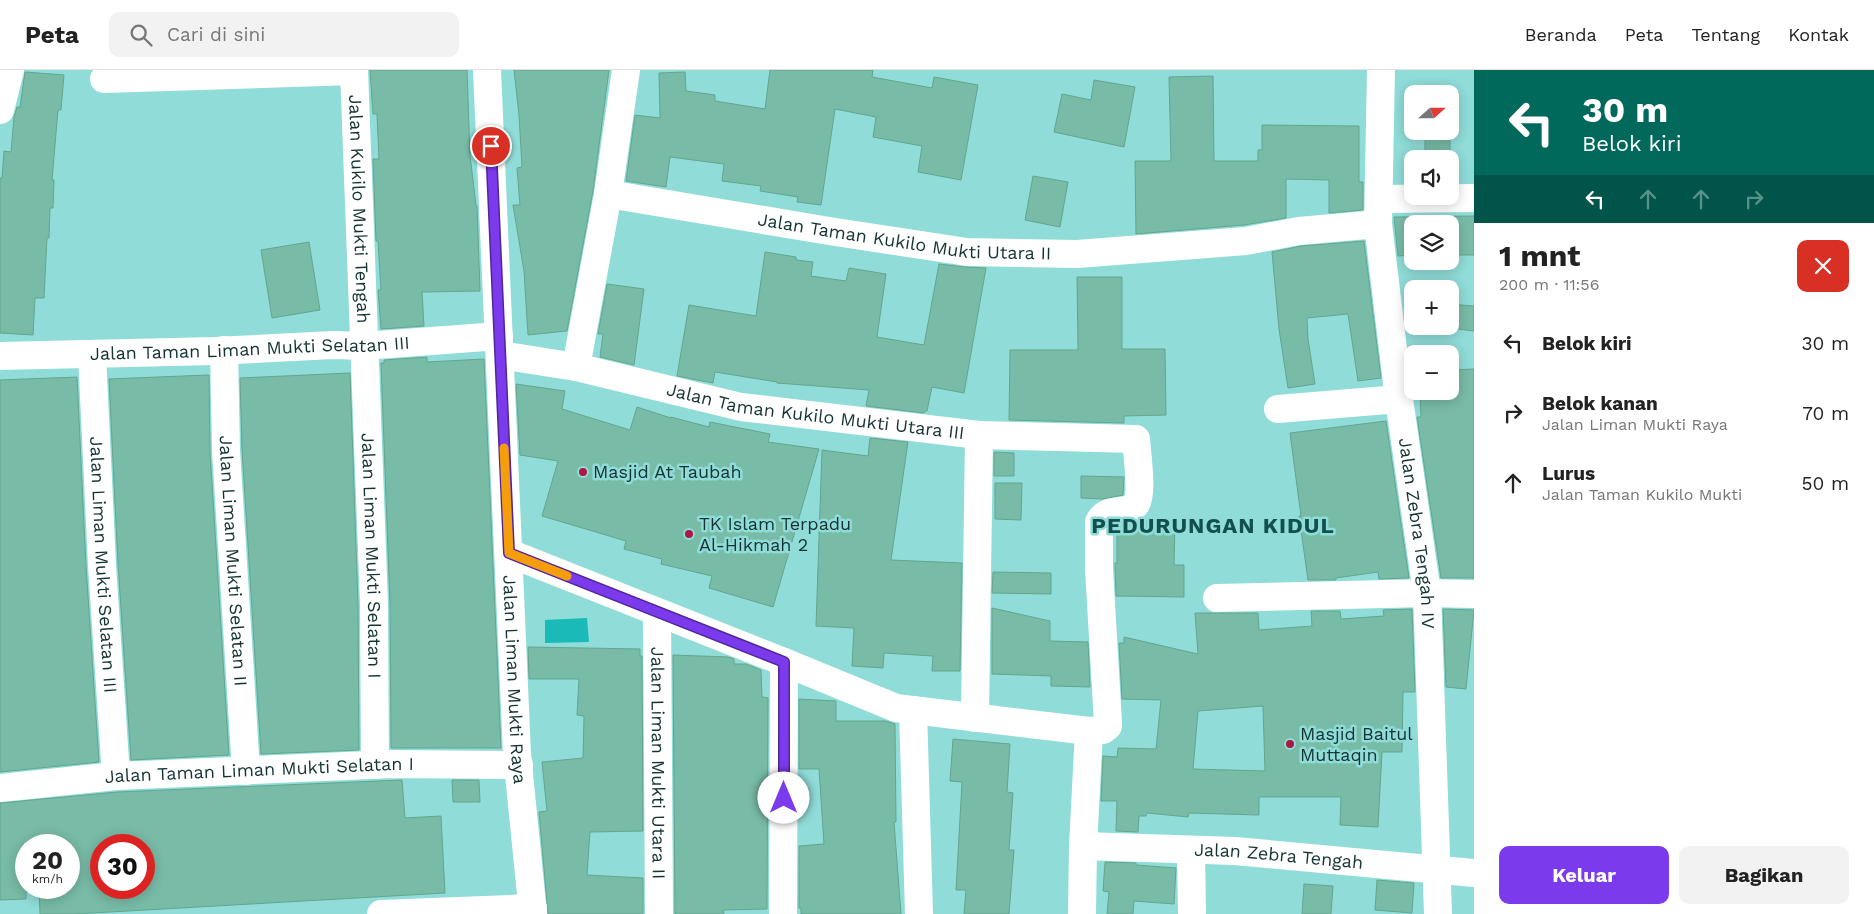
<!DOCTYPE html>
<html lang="id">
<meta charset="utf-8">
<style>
:root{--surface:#fff;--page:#f2f2f2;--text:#222;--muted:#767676;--line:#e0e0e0;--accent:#7c3aed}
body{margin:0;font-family:"Work Sans",sans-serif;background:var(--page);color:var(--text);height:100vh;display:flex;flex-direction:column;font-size:19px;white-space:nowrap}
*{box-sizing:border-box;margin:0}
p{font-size:16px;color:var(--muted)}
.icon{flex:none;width:28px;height:28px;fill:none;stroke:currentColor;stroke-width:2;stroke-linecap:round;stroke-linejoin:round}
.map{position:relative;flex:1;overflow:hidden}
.details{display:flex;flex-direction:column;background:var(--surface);width:400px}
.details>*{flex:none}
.banner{background:#00695c;color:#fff;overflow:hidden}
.needle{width:32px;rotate:69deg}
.controls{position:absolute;left:1404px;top:15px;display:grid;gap:10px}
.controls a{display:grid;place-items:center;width:55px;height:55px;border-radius:10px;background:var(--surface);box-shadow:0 2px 12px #0003;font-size:25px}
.speed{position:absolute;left:15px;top:764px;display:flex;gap:10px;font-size:25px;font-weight:700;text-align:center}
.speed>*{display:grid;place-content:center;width:65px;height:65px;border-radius:50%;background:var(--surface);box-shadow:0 2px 12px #0003;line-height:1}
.speed small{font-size:12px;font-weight:400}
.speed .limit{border:8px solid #d22;background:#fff;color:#111}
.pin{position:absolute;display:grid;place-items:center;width:42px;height:42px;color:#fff;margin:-21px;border:2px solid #fff;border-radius:50%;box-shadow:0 1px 5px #0007}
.me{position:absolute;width:55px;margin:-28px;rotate:0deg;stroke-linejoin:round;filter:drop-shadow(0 0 4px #0008)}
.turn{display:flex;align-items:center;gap:18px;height:105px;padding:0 25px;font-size:22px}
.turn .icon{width:65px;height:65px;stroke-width:2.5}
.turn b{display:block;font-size:35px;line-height:42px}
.lanes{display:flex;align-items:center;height:48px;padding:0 25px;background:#0003;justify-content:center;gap:25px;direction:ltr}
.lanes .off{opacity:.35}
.round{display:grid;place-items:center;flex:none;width:52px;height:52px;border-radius:10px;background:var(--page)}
.headline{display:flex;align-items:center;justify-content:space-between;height:85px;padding:0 25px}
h1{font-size:30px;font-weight:700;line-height:38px}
.cta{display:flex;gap:10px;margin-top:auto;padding:10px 25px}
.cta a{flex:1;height:58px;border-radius:10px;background:var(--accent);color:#fff;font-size:20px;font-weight:700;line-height:58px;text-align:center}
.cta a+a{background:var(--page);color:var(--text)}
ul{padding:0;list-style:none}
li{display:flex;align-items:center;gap:15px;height:70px;padding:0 25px}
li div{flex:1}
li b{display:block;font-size:19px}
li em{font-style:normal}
header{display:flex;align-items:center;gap:30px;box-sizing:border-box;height:70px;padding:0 25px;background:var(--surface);border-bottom:1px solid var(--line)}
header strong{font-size:24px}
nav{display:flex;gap:28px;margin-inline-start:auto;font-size:18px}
.search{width:350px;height:45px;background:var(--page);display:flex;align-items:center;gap:12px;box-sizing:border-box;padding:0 18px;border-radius:10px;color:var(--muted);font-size:19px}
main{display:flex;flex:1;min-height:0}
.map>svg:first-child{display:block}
.green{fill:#19bab7}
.building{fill:#78bba6;stroke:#62a590;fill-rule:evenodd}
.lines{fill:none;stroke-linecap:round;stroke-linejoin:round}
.minor{stroke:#fff;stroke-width:28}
.route-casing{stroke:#51269a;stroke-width:12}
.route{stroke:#7c3aed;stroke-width:9}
.slow{stroke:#f59e0b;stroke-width:9}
.poi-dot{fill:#ac1842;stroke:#90dcd8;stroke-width:2}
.labels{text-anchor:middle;stroke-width:5;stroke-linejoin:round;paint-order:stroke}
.street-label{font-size:18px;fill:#143433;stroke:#90dcd8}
.poi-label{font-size:18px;fill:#143433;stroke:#90dcd8;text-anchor:start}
.district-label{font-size:22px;font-weight:bold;letter-spacing:1px;fill:#12504e;stroke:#90dcd8}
</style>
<header>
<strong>Peta</strong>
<div class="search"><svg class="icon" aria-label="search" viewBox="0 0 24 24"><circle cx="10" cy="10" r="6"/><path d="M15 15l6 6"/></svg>Cari di sini</div>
<nav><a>Beranda</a><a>Peta</a><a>Tentang</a><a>Kontak</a></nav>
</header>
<main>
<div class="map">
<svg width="1474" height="844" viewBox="0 0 1474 844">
<rect width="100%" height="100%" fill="#90dcd8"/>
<path class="green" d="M587 548 589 572 545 573V550Z"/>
<path class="building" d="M370 0H467L470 85 476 136H477L480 221 422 222 424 256 381 259 378 220H381L378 171H376L373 89H379L377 44H373Z
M514 0H609L593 121 567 261 528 265 524 201 513 135H520L517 98 522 97 519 45Z
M770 0H873L872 7 932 18 934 7 978 15 961 110 918 102 922 76 873 67 876 47 835 39 821 135 797 132 798 127 760 121 761 116 722 111 724 94 670 87 666 117 626 111 635 45 660 48 659 3 685 2 686 21 715 25V31L765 39Z
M25 2 64 5 61 40H58L52 110H54L53 138H50L49 168H47L44 228H35L33 265 0 263V108H2L4 81 11 82 14 47 17 37H20Z
M1213 6 1214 91H1258V80H1262V55L1359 56V112H1363V140L1329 143V110L1286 109V148L1244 155 1136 164 1135 91H1171L1169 7Z
M1094 10 1135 17 1124 77 1054 62 1062 24 1091 30Z
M1425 61H1450V89H1425Z
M1033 106 1068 112 1060 157 1025 150Z
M1474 146V185H1450V154H1412V185L1398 186 1394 147Z
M1364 171 1381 308 1358 311 1348 244 1307 248 1308 269 1315 314 1288 318 1279 259 1272 182 1301 176Z
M309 172 320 240 272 248 261 180Z
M765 182 796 187V190L813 192 811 206 846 211 849 198 886 204 877 267 924 275 939 194 965 197 986 198 964 323 932 317 927 341H925L924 343 866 336 869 320 777 313V312L715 302 713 313 677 306 689 235 756 246Z
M1077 207H1122V279H1165L1166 345 1124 346V353L1009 350 1010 280H1078Z
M607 214 644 219 634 295 600 287 603 264H598Z
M1450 234 1474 236V261L1450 258Z
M427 287V292L484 289 501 678H391L390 534 381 293H384V290Z
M1474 299V508H1441L1417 347H1421L1420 321H1450V300Z
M350 303 358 534 359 680 261 684 242 379 240 308Z
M207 305H209L210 381 229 685 131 690 118 494 109 309Z
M77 307 86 496 99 692 0 702V310Z
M516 314 565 321 562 339 630 360 637 337 671 348V347L709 357 710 352 770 364 768 372 819 379 773 537 709 518 712 506 661 494 662 489 624 479 626 471 542 446 558 391 520 385Z
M1386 351 1409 508 1379 509 1378 502 1336 508V510H1308L1299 446H1301L1290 363Z
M870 368 908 372 891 490 962 493 960 601H932L933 586 884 583 883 598 852 596 854 558 816 556 822 380 868 386Z
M994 382 1014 383V406H994Z
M1081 406 1124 407 1123 425 1103 429 1081 428Z
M995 413H1022L1021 450 995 449Z
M1140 451 1175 452 1174 495H1184V527L1116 526 1115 493H1117V457Z
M993 502 1051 503V524L992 523Z
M992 538 1050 551V571L1088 572 1090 617 1051 616V606L992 604Z
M1412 539 1415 622H1403L1402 682H1382L1378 757 1340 755 1341 727H1259V745L1189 743 1188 747 1147 743 1146 746H1139L1138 762 1116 761 1117 731H1101L1103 686 1117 687 1118 678 1156 679 1161 630 1122 629 1119 573H1124V567L1198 584 1195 543H1258L1259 560 1312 556 1311 541H1340L1341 549 1384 546 1383 540ZM1263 636 1265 701 1193 699 1198 641Z
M1443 539 1474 540 1466 619 1446 617Z
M528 577 640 579V586H642L643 761 590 762 587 805 643 808V844H548L539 742 547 741 542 692 583 688 584 646 577 645 579 609H529Z
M673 585 728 587 734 589V594H746L761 600 762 627 768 628 767 839 723 840 724 844H675Z
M799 629 836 631V651H886L895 654 896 752H894L901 844H801V838H799V776L824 774 819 699H799Z
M953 669 1010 674 1007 722 1013 723 1009 780H1014L1009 844H964L966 820H956L962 712 950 711Z
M402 710 405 748 441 746 445 823 75 844H40L39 818H69V775H26V829L0 830V733L117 722ZM101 775H144V818H101Z
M452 710H479L480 732H453Z
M1105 792 1136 793V795L1176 798 1174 834 1134 831 1133 844H1107L1109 822 1103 821Z
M1377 810 1414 813 1412 843 1375 840Z
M1304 814 1333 816 1331 844H1302Z"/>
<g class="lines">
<g class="minor">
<path id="s1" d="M354 0 374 534 375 695"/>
<path id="s2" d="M487 0 517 684 533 844"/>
<path id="s3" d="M1381 0 1378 154 1399 329 1427 523 1438 844"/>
<path d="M104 9 354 1"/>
<path d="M0 40 10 0"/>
<path id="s4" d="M608 124 829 161 967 182 1077 184 1246 171 1299 161 1378 154"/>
<path d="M1379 129 1474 128"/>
<path id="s5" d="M224 280 226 380 246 701"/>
<path id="s6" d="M92 284 102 495 116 706"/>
<path id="s7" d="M500 285 576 297 741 337 979 365 1136 369C1137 384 1143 423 1136 434 1128 446 1107 435 1099 452V499L1108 653V656L1103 660 1089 661 896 638 784 592 509 483"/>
<path id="s8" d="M0 286 215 281 333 275 364 276 499 266"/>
<path d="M576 297 608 124 626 0"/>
<path d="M1278 339 1399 329"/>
<path d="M1217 528 1427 523 1474 524"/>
<path id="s9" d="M657 542 659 844"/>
<path d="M913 640 919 844"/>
<path d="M975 648 979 365"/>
<path id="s10" d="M0 718 116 706 392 694 519 695"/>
<path id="s11" d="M1083 776 1235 781 1474 803"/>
<path d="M1191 780 1192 844"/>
<path d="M381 844 533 838"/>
<path d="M783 844 784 592"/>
<path d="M1082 844 1083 776 1089 661"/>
</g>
</g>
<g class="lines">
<g class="route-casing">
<path id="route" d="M491 76 509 483 784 592V728"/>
</g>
<use href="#route" class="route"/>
<path class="slow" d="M504 378 509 483 567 506"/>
</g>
<g class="poi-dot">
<circle cx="583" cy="402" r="5"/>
<circle cx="689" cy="464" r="5"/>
<circle cx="1290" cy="674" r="5"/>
</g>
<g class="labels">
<g class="street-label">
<text dy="6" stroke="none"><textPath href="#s1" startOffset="139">Jalan Kukilo Mukti Tengah</textPath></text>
<text dy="6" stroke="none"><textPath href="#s4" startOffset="300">Jalan Taman Kukilo Mukti Utara II</textPath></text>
<text dy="6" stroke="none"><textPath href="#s8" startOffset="250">Jalan Taman Liman Mukti Selatan III</textPath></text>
<text dy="6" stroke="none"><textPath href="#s7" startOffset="321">Jalan Taman Kukilo Mukti Utara III</textPath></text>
<text dy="6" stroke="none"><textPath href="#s3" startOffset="466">Jalan Zebra Tengah IV</textPath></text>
<text dy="6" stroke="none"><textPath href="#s1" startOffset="486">Jalan Liman Mukti Selatan I</textPath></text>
<text dy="6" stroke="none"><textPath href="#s5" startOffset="211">Jalan Liman Mukti Selatan II</textPath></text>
<text dy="6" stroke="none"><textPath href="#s6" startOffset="211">Jalan Liman Mukti Selatan III</textPath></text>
<text dy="6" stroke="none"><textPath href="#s2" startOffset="610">Jalan Liman Mukti Raya</textPath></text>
<text dy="6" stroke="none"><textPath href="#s9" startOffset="151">Jalan Liman Mukti Utara II</textPath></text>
<text dy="6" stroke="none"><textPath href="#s10" startOffset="260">Jalan Taman Liman Mukti Selatan I</textPath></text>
<text dy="6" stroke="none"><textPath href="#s11" startOffset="196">Jalan Zebra Tengah</textPath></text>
</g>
<g class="poi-label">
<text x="593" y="408">Masjid At Taubah</text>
<text x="699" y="460">TK Islam Terpadu<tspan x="699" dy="21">Al-Hikmah 2</tspan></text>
<text x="1300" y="670">Masjid Baitul<tspan x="1300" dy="21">Muttaqin</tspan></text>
</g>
<g class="district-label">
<text x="1213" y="463">PEDURUNGAN KIDUL</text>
</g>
</g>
</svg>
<div class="controls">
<a><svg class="needle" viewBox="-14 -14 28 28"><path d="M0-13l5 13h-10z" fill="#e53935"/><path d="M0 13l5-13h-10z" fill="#767676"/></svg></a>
<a><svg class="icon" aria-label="sound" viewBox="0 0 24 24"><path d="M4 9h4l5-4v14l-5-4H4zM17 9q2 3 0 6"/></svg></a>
<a><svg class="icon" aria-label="layers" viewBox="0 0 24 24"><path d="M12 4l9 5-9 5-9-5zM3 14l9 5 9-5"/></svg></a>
<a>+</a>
<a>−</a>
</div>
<div class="speed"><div>20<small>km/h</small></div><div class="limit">30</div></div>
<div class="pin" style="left:491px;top:76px;background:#d93025"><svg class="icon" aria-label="arrive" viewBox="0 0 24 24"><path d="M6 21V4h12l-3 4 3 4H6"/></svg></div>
<svg class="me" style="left:784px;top:728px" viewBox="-20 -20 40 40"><circle r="19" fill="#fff"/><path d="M0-13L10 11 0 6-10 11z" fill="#7c3aed"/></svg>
</div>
<section class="details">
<div class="banner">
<div class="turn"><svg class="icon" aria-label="left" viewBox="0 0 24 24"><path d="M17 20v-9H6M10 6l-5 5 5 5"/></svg><div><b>30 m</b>Belok kiri</div></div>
<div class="lanes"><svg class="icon" aria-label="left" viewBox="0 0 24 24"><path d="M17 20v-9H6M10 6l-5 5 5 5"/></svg><svg class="icon off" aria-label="ahead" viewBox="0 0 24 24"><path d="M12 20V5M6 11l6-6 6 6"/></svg><svg class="icon off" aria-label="ahead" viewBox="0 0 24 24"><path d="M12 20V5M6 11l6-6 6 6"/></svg><svg class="icon off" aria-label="right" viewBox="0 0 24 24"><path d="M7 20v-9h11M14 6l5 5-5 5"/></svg></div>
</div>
<div class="headline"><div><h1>1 mnt</h1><p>200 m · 11:56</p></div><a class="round" style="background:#d93025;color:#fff"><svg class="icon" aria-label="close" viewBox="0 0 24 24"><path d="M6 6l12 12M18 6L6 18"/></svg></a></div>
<ul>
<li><svg class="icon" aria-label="left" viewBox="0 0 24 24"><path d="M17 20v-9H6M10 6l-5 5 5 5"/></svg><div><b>Belok kiri</b></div><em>30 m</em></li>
<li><svg class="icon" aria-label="right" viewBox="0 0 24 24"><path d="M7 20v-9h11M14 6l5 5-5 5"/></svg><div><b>Belok kanan</b><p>Jalan Liman Mukti Raya</p></div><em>70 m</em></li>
<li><svg class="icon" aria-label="ahead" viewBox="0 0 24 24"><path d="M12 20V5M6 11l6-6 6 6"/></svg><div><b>Lurus</b><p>Jalan Taman Kukilo Mukti</p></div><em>50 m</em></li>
</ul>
<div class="cta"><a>Keluar</a><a>Bagikan</a></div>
</section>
</main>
